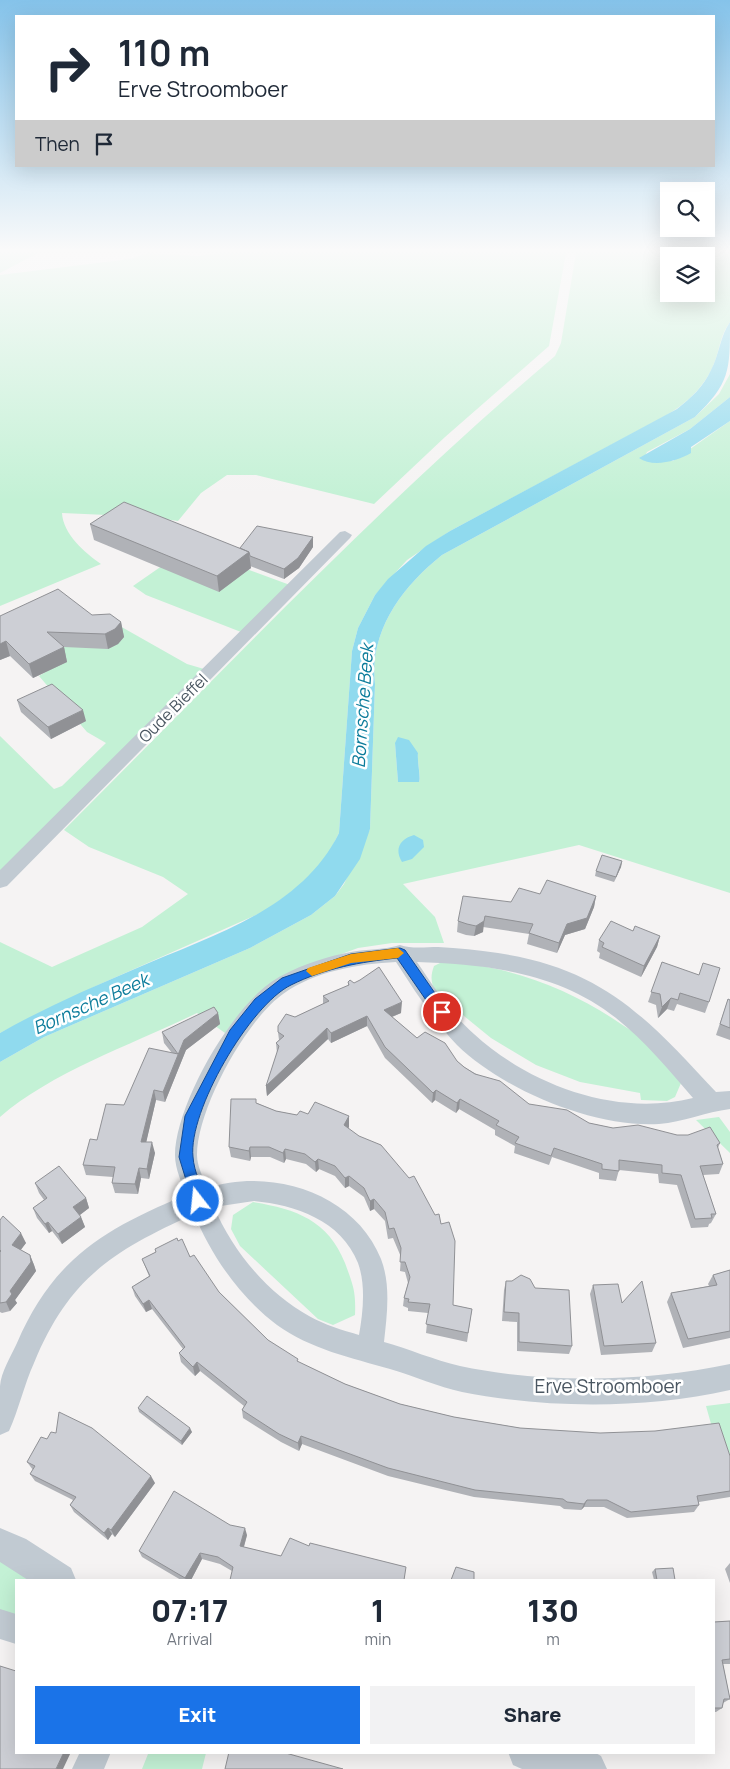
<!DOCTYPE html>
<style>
:root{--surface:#fff;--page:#f2f2f3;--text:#1f2937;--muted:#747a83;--accent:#1a73e8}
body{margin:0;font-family:Manrope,sans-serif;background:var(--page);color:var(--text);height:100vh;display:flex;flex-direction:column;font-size:19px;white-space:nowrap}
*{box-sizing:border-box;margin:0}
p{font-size:16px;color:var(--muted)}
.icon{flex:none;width:28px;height:28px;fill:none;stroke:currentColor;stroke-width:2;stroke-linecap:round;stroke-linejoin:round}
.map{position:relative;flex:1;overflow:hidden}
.details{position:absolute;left:15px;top:1579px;width:700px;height:175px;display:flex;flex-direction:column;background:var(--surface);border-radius:0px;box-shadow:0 5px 20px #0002}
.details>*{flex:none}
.top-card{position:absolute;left:15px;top:15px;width:700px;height:152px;border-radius:0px;box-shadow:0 5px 20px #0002;background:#fff;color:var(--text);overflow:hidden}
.buttons{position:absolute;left:660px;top:182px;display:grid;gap:10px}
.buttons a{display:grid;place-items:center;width:55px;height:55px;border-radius:0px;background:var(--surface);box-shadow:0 5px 20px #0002;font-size:25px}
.pin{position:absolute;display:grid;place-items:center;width:42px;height:42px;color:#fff;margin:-21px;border:2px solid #fff;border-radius:50%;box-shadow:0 1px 5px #0007}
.me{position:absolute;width:55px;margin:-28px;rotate:344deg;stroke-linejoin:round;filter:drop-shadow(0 0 4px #0008)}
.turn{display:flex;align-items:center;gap:18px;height:105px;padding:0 20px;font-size:22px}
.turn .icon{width:65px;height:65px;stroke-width:2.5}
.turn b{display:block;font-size:35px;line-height:42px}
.then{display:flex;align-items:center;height:48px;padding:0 20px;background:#0003;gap:10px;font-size:19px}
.eta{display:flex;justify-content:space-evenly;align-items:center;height:85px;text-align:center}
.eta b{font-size:30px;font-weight:800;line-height:35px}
.cta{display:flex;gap:10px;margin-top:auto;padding:10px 20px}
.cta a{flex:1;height:58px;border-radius:0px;background:var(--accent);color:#fff;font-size:20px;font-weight:800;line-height:58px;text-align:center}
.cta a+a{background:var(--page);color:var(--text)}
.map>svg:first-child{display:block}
.green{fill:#c3f1d5;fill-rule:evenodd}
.water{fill:#90daee}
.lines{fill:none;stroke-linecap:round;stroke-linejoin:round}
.minor{fill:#c1cad2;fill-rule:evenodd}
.tertiary{fill:#c1cad2;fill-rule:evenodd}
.wall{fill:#b0b2b7}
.shaded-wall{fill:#909195}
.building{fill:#cdcfd5;stroke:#909195}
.route{fill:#1a73e8;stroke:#114b97}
.slow{fill:#f59e0b}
.labels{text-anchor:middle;stroke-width:5;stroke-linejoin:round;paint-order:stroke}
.street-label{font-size:16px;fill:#4a5661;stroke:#fff}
.water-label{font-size:18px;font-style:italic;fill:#0c7c9b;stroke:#fff}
.near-street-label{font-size:19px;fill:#4a5661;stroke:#fff}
</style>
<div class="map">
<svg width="730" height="1769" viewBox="0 0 730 1769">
<rect width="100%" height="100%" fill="#f5f3f3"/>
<path class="green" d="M0 253H38L0 273Z
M148 253 198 256 222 253H566L549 346 445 437 374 504 256 475H227L201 493 178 521 152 517 62 513C63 534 85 553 101 564L0 606V275L130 259Z
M576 253H730V322C722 332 720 345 716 358 708 383 690 401 667 415L450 531 407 560 375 595 358 628 352 651 339 833 328 855 305 882 265 911 98 985 0 1033V942L52 967 142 927 188 894 163 877 89 847 64 830C225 669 381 503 555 356L561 343ZM669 256H706V294H669Z
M730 374V397L690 429 647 452 643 460 673 461 730 421V893L579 845 403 884 435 917 444 943H392L358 948 325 960 247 1005 225 1033 197 1013C134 1044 53 1071 0 1117V1062L44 1037 250 948 311 915 335 896 344 884 370 829 375 684C369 631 402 587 442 555L695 417 719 394ZM395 743 418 753C417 761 421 777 419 782H398Z
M182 552 225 561 290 585 241 632 146 595 133 586Z
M111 621 187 664 204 669 0 873V736L54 789 62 786 106 743 87 732 39 676 62 662 51 648Z
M442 962C506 964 569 988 621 1024 629 1029 639 1035 646 1042 658 1054 669 1069 681 1083L675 1097 667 1101 641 1100 640 1093 580 1082 536 1065 491 1038 464 1016 445 994 436 993C431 983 430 977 434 966Z
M719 1117 730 1132V1153L696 1120Z
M253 1202C296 1209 328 1220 345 1263 353 1285 356 1291 355 1315L333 1325 318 1319 240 1246 231 1229 233 1215Z
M730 1403V1460L713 1431 706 1406Z
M0 1559 36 1580H16V1616L0 1610Z
M145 1753H206L202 1769H142L148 1754Z"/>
<path class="water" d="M730 322C730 371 730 383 695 417L442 555C402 587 369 631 375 684L370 829 360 859 335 896 311 915 250 948 44 1037 0 1062V1033C44 1008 90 988 137 968 211 936 301 910 339 833L352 651 358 628 375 595 388 579 426 546 450 531 677 409C691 398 704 386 711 370 719 355 720 336 730 322Z
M730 397V421L691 447V453C677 461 653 468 639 458L690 429Z
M398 737 409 740 418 753C417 761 421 778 419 782H398L395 743Z
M414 835 423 840 424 847 412 859 402 862C394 849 400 839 414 835Z"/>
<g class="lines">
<path class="minor" d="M345 531 352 535 350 538 7 886 0 888V870L340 532Z
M400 945C411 949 426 947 438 947 458 948 478 950 498 953 604 969 647 1018 716 1092L730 1091V1109C706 1112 683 1122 659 1124 594 1128 503 1090 457 1045 433 1020 415 991 396 962 358 964 315 971 283 994 246 1020 197 1109 197 1155 197 1166 203 1177 207 1188 271 1167 355 1193 381 1259 391 1285 387 1315 384 1342 409 1349 434 1360 460 1366 544 1384 647 1382 730 1364V1390C644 1409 549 1409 462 1392 438 1387 414 1376 390 1369 352 1358 310 1349 277 1325 240 1297 212 1257 194 1214 113 1251 69 1278 34 1363 24 1385 19 1409 9 1431L0 1435C0 1419 0 1402 0 1386 1 1372 11 1356 17 1343 53 1259 104 1229 186 1195 182 1183 175 1169 175 1155 175 1104 236 997 283 975 304 964 328 956 351 952 367 949 385 950 400 945ZM417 962C487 964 560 973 616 1018 645 1041 669 1070 693 1098 617 1117 531 1086 474 1034 451 1014 434 987 417 962ZM254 1201C295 1205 341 1220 358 1263 366 1285 363 1313 359 1335 342 1330 325 1325 309 1316 267 1293 232 1250 214 1207Z
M0 1609 16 1614V1644L0 1639Z
M80 1752H111L104 1769H72Z"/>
<path class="tertiary" d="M0 1528 26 1539 71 1568 76 1580H28L0 1562Z
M508 1752H594L601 1756 607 1769H522L513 1765Z"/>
</g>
<path class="wall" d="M90 524 240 548 313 537V547L299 568 284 579 250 566 251 568 219 592 94 540Z
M92 615 121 622 124 637 118 644 108 649 64 647 67 662 33 678 10 656 0 660V616Z
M17 700 86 721 51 739 21 712Z
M622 861 621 867 614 882 595 876 596 871Z
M540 894 596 896 594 907 585 929 565 935 557 953 527 944 529 934 483 927V932L474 936 466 935 457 932 458 921 511 902Z
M633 931 660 936 657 947 641 977 599 958 600 953 597 951 599 940Z
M662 962 709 1002 705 1013 677 1004 674 1011 667 1009 658 1018 656 1005 648 1002Z
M348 982 354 983 401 1013 392 1017 417 1038 457 1061 464 1067 529 1104 589 1123 613 1128 677 1135 720 1143 718 1148 723 1164 719 1174 703 1175 716 1214 711 1223 709 1224 708 1227 691 1228 677 1185 659 1183 658 1174 619 1170 616 1181 599 1179V1173L552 1157 549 1165 514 1153 515 1146 495 1135V1130L459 1109 456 1113 435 1100 432 1103 385 1058 367 1026 331 1043 328 1039 267 1096 266 1086 277 1053 276 1043 279 1040 278 1032 295 1017 323 1004V996L348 986Z
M728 999 730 1000V1040L716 1035Z
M218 1013 220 1024 186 1050 165 1102 156 1100 146 1142 155 1153 149 1179 141 1178 138 1194 115 1193 112 1183 113 1177 86 1175 83 1165 97 1140 172 1053 164 1043 162 1032Z
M257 1103 276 1111 297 1115 308 1114 349 1116V1127L348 1128 453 1305 472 1309 467 1342 426 1333 428 1313 408 1311V1308L403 1306 404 1298 408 1283 405 1272 400 1271 401 1257 393 1238 388 1239 385 1221 374 1209 370 1211 364 1197 349 1186 345 1188 335 1176 319 1169 316 1172 306 1164 286 1159 284 1163 270 1157H251L250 1161 231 1157 229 1147Z
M35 1183 86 1198 89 1208 80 1215 81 1217 85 1227 62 1244 52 1231 49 1233 37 1218 33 1208 44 1200 39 1193Z
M0 1220 26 1243 20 1250 30 1255 34 1265 36 1271 15 1300 17 1303 10 1311 2 1313 0 1312Z
M178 1241 219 1292 268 1340 298 1362 345 1384 400 1404 454 1417 520 1428 730 1456V1497L699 1502V1505L694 1512 627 1518 604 1507H584L581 1510 564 1509 560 1506 474 1497 388 1476 302 1444 299 1451 281 1442 243 1418 242 1410 244 1406 200 1371 195 1376 181 1362 179 1353 183 1349 152 1309 146 1312 135 1296 132 1287 149 1276 142 1259 156 1252 155 1249Z
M730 1270V1338L683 1348 667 1302 671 1293 709 1286 708 1284 713 1275Z
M506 1281 535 1288 572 1346 569 1354 517 1351V1322L502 1321 504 1290Z
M593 1285 622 1303 656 1343 652 1352 601 1355 590 1294Z
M138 1408 192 1432 182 1445 139 1412Z
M27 1462 155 1483 115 1537 112 1534 108 1540 74 1512 70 1505 73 1500 35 1481 30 1474 33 1470Z
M247 1535 244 1547 281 1556 309 1546 406 1567 232 1571 220 1564 202 1559 191 1580H181L142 1557 139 1551Z
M730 1563V1583L725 1569Z
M655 1569 675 1580H654L652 1572Z
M730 1621V1664H723L730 1699 723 1703 722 1708 716 1712H714V1622Z"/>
<path class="shaded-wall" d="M313 537V547L299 568 284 579V569Z
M249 552 251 568 219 592 217 576Z
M121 622 124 637 118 644 108 649 105 634Z
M6 641 10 656 0 660V644Z
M64 647 67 662 33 678 29 664Z
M83 710 86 721 51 739 48 727Z
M622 861 621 867 614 882 616 877Z
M596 896 594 907 585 929 565 935 557 953 559 943 567 924Z
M485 916 483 932 474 936 476 926Z
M660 936 657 947 641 977 644 966Z
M671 998 667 1009 658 1018 662 1007Z
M402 1002 401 1013 384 1020V1010Z
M218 1013 220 1024 186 1050 165 1102 163 1092 184 1040Z
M367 1016V1026L331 1043V1033Z
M327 1028 328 1039 267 1096 266 1086Z
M154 1090 156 1100 144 1152 141 1142Z
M436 1090 435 1100 432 1103 433 1093Z
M460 1099 459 1109 456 1113 457 1103Z
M349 1116V1127L344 1135V1125Z
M152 1142 155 1153 149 1179 147 1169Z
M250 1147 251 1157 250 1161 249 1151Z
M285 1149 286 1159 284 1163 283 1153Z
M318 1159 319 1169 316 1172 315 1162Z
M139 1168 141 1178 138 1194 135 1184Z
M349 1176V1186L345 1188V1178Z
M86 1198 89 1208 77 1217 73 1207Z
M374 1199V1209L370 1211V1201Z
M81 1217 85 1227 62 1244 58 1234Z
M48 1222 52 1231 49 1233 45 1224Z
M21 1233 26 1243 17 1255 12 1245Z
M30 1255 34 1265 36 1271 15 1300 17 1303 10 1311 6 1302 10 1291Z
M149 1300 152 1309 146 1312 143 1304Z
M197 1362 200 1371 195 1376 193 1367Z
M190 1428 192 1432 182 1445 181 1441Z
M301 1436 302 1444 299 1451 298 1443Z
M151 1476 155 1483 115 1537 111 1530Z
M587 1500 584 1507 581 1510 584 1504Z
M108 1528 112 1534 108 1540 104 1533Z
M245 1528 247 1535 242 1553 240 1546Z
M200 1553 202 1559 191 1580H186L185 1578Z
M64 1752H71L63 1769H56Z"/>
<path class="building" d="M124 502 249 552 217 576 90 524Z
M257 526 313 537 298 558 284 569 250 556 249 552 240 548Z
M58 589 92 615 110 614 121 622 115 629 105 634 47 632 64 647 29 664 6 641 0 644V616Z
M52 684 83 710 48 727 17 700Z
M602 855 622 861 616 877 596 871Z
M547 880 596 896 587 918 567 924 559 943 529 933 533 924 485 916 484 921 476 926 467 924 458 921 463 896 511 902 519 888 540 894Z
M611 921 633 931 635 926 660 936 644 966 602 947 604 943 599 940Z
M662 962 699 975 703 963 720 968 709 1002 680 993 678 1000 671 998 662 1007 660 994 651 992Z
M379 967 402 1002 384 1010 417 1038 425 1032 445 1043 457 1061 464 1067 475 1074 500 1081 529 1104 567 1110 589 1123 613 1128 638 1125 677 1135H688L710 1127 720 1143 717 1145 723 1164 700 1166 716 1214H711L712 1218 695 1219 681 1175 662 1173V1165L619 1160V1171L602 1169V1164L554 1148 551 1156 515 1143 519 1137 496 1125 499 1121 460 1099 457 1103 436 1090 433 1093 385 1047 367 1016 331 1033 327 1028 266 1086 279 1046 276 1043 284 1036 278 1032V1026L286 1014 295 1017 329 1001 323 996 349 985 348 982 350 980 354 983 360 980Z
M728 999 730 1000V1028L720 1024Z
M214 1007 218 1013 184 1040 163 1092 154 1090 141 1142H152L147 1169 139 1168 135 1184 112 1183 115 1167 83 1165 90 1139 97 1140 106 1104 124 1105 149 1048 178 1054 162 1032Z
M231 1099H256V1103L276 1111 297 1115 300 1111 308 1114 315 1102 349 1116 344 1125 359 1136 381 1145 409 1178 414 1176 435 1215 439 1214 441 1224 449 1222 455 1241 453 1305 472 1309 468 1333 426 1324 430 1304 408 1302 409 1299 404 1298 410 1277 405 1262H400L401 1248 394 1228 389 1229 385 1212 374 1199 370 1201 364 1188 349 1176 345 1178 335 1166 318 1159 315 1162 305 1154 285 1149 283 1153 269 1147H250L249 1151 229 1147Z
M59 1166 86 1198 73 1207 81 1217 58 1234 48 1222 45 1224 33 1208 47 1198 35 1183Z
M3 1216 21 1233 12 1245 30 1255 31 1262 10 1291 12 1294 6 1302 0 1303V1252L1 1251 0 1250V1220Z
M177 1238 178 1241 182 1239 190 1257 194 1255 219 1292 268 1340 298 1359 297 1361 345 1384 400 1404 454 1417 520 1428 600 1433 655 1431 719 1423 730 1456V1491L697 1496 699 1505 631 1512 607 1500H587L584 1504 567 1502 563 1499 475 1490 388 1468 301 1436 298 1443 279 1434 242 1410 247 1402 197 1362 193 1367 179 1353 185 1347 149 1300 143 1304 132 1287 150 1276 142 1259 156 1252 155 1249Z
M730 1270V1331L688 1339 671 1293 717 1285 713 1275Z
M521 1275 530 1279 535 1288 569 1290 572 1346 519 1342V1313L504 1312 506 1281H512Z
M642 1281 656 1343 604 1346 593 1285 618 1284 622 1303Z
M147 1396 190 1428 181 1441 138 1408Z
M59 1412 92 1428 151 1476 111 1530 108 1528 104 1533 70 1505 76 1497 30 1474 35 1466 27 1462 41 1437 47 1439 51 1432 56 1433Z
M174 1491 230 1525 245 1528 240 1546 281 1556 290 1538 309 1546 310 1543 406 1567 404 1580H230L233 1567 218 1557 200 1553 185 1578 139 1551Z
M456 1567 474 1572V1580H451Z
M673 1568 675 1580H657L655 1569Z
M730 1621V1659L722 1660 730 1699H724L722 1708H714V1622Z
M0 1666 16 1671V1752H64L56 1769H0Z
M229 1752H282L343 1769H225Z"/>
<linearGradient id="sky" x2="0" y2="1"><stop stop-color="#85c3ea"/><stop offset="0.5" stop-color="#fafafa"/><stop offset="1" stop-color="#fafafa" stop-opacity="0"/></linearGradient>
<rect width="730" height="501" fill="url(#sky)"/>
<path class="route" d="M400 948 405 950 446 1009 448 1012 446 1016H437L397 958C361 962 325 968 291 985 250 1005 188 1111 193 1157 194 1172 202 1187 206 1201L203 1206 198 1207 194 1206 179 1157 185 1116 230 1030 255 999 282 978 351 954Z"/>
<path class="slow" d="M398 948 404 953 398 958 351 963 312 976 306 971 308 968 351 954Z"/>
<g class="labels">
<g class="street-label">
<text transform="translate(173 708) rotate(-45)" y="6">Oude Bieffel</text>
</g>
<g class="water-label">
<text transform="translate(363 706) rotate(-86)" y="6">Bornsche Beek</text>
<text transform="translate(91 1004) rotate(-24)" y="6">Bornsche Beek</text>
</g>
<g class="near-street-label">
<text x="608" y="1393">Erve Stroomboer</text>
</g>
</g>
</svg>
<div class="buttons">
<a><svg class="icon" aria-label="search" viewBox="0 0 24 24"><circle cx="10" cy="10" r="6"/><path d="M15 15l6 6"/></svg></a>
<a><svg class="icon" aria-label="layers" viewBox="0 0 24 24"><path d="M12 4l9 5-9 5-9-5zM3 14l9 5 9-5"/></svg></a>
</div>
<div class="pin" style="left:442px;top:1012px;background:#d93025"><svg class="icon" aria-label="arrive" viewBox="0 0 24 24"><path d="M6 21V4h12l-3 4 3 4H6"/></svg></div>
<svg class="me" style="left:198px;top:1201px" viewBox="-20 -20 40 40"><circle r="17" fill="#1a73e8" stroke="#fff" stroke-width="3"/><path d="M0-11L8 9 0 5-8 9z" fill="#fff"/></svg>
<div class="top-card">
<div class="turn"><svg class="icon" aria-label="right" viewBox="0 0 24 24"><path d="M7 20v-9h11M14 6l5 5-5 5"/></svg><div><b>110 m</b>Erve Stroomboer</div></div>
<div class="then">Then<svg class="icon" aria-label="arrive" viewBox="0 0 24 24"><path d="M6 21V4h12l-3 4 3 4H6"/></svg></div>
</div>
<section class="details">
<div class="eta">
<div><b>07:17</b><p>Arrival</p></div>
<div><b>1</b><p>min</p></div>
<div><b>130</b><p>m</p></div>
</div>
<div class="cta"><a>Exit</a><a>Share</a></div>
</section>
</div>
